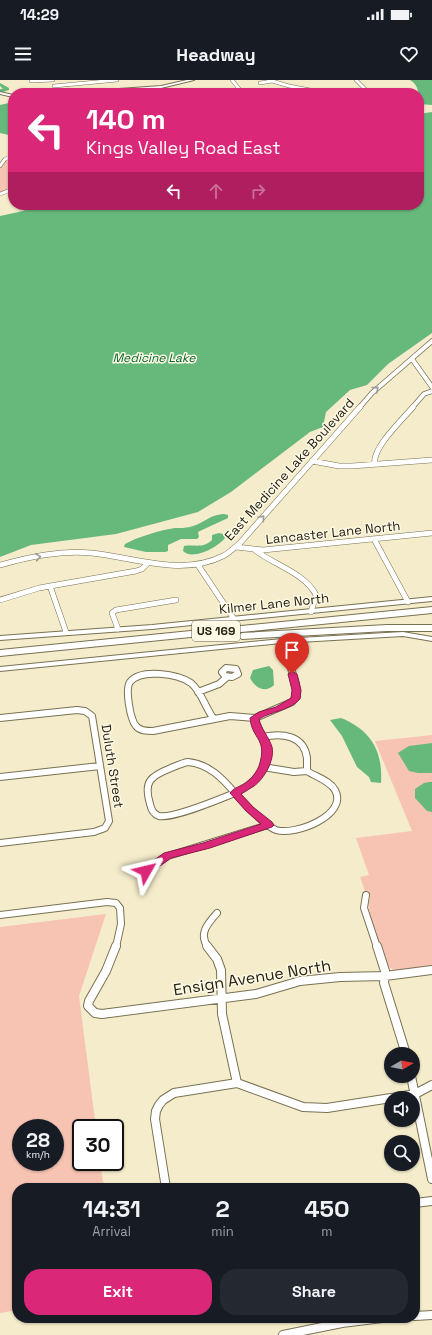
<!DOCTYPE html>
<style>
:root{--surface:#171b24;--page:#242831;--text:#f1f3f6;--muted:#9ea1a6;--accent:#db2777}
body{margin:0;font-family:"Space Grotesk",sans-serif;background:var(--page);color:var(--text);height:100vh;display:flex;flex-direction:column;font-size:15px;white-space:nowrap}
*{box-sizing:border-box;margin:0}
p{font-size:13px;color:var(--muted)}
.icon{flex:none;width:22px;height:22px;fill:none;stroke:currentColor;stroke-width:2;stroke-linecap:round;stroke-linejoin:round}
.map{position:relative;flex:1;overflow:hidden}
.drawer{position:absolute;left:12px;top:1103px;width:408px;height:140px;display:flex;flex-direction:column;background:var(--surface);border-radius:16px;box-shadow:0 1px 3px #0004}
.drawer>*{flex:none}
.guide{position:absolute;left:8px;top:8px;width:416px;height:122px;border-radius:16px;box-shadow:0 1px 3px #0004;background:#db2777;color:#fff;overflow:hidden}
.needle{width:26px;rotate:80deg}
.controls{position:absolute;left:384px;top:967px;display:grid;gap:8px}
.controls a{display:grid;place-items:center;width:36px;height:36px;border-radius:50%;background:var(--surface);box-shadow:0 1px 3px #0004;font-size:20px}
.speed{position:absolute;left:12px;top:1039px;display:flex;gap:8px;font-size:20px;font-weight:700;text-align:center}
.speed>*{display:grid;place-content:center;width:52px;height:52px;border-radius:50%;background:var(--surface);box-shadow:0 1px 3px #0004;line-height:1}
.speed small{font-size:10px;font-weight:400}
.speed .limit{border:2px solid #111;border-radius:6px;background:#fff;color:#111}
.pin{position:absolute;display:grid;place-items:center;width:34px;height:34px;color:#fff;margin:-41px -17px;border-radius:50% 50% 50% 0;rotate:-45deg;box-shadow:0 0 4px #0007}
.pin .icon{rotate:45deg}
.me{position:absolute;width:44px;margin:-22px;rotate:53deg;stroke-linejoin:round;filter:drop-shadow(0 0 3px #0008)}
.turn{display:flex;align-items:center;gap:14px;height:84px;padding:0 12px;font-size:18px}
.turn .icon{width:52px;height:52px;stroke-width:2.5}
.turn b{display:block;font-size:28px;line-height:34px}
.lanes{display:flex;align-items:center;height:38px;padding:0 12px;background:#0003;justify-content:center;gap:20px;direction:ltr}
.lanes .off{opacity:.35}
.eta{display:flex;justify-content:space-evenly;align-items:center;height:68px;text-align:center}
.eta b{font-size:24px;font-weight:700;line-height:28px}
.cta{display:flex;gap:8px;margin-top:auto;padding:8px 12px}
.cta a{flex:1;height:46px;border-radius:16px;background:var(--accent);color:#fff;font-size:16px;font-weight:700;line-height:46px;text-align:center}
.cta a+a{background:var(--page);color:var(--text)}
.status{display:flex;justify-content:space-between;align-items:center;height:28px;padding:0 20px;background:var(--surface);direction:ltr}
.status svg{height:11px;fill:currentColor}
header{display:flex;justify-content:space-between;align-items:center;height:52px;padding:0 12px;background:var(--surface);font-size:18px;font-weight:700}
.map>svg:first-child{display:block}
.green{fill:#f7c4b3;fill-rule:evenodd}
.water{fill:#67b97b}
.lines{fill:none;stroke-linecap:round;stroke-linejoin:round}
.river{fill:#67b97b;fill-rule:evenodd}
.street-far4-casing{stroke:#797153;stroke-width:4}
.street-far3-casing{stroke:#797153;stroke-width:5.5}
.street-far2-casing{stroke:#797153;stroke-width:6}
.street-far1-casing{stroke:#797153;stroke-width:8}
.street-casing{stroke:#797153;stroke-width:10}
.secondary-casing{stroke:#797153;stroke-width:2}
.highway-casing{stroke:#797153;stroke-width:2}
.street-far4{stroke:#fff;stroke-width:3}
.street-far3{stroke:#fff;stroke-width:4}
.street-far2{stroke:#fff;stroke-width:5}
.street-far1{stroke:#fff;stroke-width:6}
.street{stroke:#fff;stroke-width:8}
.secondary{fill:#fff;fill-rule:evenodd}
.highway{fill:#fff;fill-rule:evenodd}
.oneway{stroke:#9c9b95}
.route{fill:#db2777;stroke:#8e194d}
.labels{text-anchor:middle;stroke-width:3;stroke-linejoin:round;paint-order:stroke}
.far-water-label{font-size:12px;font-style:italic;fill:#00652d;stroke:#fef9e5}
.shield{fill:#fef9e5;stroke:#656153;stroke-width:1}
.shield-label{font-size:12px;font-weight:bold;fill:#242014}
.street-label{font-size:13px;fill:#242014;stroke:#fef9e5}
.near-street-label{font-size:16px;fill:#242014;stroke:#fef9e5}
</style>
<div class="status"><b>14:29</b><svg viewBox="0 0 49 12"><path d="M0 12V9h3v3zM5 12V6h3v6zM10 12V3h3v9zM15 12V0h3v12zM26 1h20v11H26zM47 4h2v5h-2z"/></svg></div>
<header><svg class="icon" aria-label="menu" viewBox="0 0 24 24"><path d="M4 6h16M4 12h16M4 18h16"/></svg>Headway<svg class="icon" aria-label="heart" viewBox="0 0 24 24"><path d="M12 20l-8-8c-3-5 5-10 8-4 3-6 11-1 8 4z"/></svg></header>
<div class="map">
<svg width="432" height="1255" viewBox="0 0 432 1255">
<rect width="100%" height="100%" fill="#f4ecca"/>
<path class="green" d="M13 76V109L0 114V86L3 81Z
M432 655V885L395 891 389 887C381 866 365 837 370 815L366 814 360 797 369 795 356 758 412 751 375 661Z
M106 834 79 916 96 1048H81V1082H100L104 1108H17V1230L0 1233V847ZM21 1048H55V1082H21Z"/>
<path class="water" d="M410 0H432V25L419 24C419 14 419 5 410 0Z
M159 9 201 13H89Z
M13 22V56L0 53V25Z
M432 32V253L388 284 367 305 350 310 326 332 323 347 310 352 231 412 198 432 116 454 31 465 0 477V136L23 131 36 125H419V34Z
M224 434 228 435V438L202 450 198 452 199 457 197 459H181L168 465V471L165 472H146L124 467 125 464C137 457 161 450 175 448 180 448 185 448 190 447 204 444 208 435 224 434Z
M219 453 223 454 225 458C218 467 193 481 183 471L184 466C195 464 202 469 212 460V455Z
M269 586 273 590 274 605C264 614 255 607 250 598L253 590Z
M341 638C371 650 383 671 381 703L371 702 369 697 357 687 342 656 330 640Z
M432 663V693H418L409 691 398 673 409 666Z
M429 702H432V732L427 731 415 718V709L424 703Z"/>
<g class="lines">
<path class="river" d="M0 3 9 8V10L0 13V9H3L0 6Z"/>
<g class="street-far4-casing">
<path id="street-far4" d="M232 0 240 10 249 13
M269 0 289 6 326 13
M356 0 369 13
M31 1 53 0
M260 3 272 1
M54 6 117 0
M0 86 5 79 13 76
M0 114 13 109"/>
</g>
<g class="street-far3-casing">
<path id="street-far3" d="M412 279 432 307
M359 328 372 313 432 261
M412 328 424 314 432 311"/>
</g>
<g class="street-far2-casing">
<path id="street-far2" d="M312 381 339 386H352L432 380
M375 384C371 369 403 339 413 327
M374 459 408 522
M236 467 263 470 432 453
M255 470C274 485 305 493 316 515L311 532
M0 485C29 477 60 470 91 473 134 477 181 497 223 476 229 473 235 467 240 463L360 327
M198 485 234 539
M50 506 66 552
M0 520 39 508 136 491 142 489 148 483
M118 549 112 533 116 530 176 520
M282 561 283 564"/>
</g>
<g class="street-far1-casing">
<path id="street-far1" d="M226 588 236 589 238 594 232 597 225 596 222 592Z
M198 612 219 604 227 597
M0 638 77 630 85 631 92 636 109 741 105 748 94 752 0 763
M214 639C205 628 202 612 191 603 178 594 141 588 130 602 125 609 130 639 136 646 140 651 147 651 153 651L230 636 255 638
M263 657C282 653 304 655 307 678 307 683 307 687 307 691L294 692 263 687
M188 682C209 684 222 698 235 713 220 719 173 739 159 736 153 734 151 729 150 724 143 701 151 696 171 688 176 686 182 683 188 682Z
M0 697 100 686
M235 713C243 722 265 746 276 750 295 756 349 735 335 710 329 700 316 697 307 691
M235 713C252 705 271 688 266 667 264 657 257 649 255 638L292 622 297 616 296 604 283 563
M146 791 168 776 268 745
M366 815 364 828 377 867
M0 835 107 822 116 823 120 828 121 844 116 867
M208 867C198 854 208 843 217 833"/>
</g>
<g class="street-casing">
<path id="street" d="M116 866 106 891 89 921 88 926 95 933 102 934 256 914 300 901 340 897 385 896 432 890
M207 866 217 879 221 890 222 934 237 1003
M377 866 385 891 384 903 406 974
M411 996 432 1099
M392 1018 415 1014 432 1005
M166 1108 155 1039 156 1031 159 1025 163 1020 174 1013 237 1003 303 1027 327 1028 391 1018
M415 1123 432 1121
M415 1236 432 1235
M283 1255 342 1243 382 1238"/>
</g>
<g class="secondary-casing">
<path id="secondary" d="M187 0H194L161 8 63 13 161 6Z
M0 12 13 15V17L0 14Z
M432 517V521L152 549 0 560V556L152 545Z
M403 552 432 557V561L403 556 282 563 0 591V587L282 559Z"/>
</g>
<g class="highway-casing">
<path id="highway" d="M432 527V533L0 576V570Z
M387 545H432V551H387L242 559 237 556 242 553Z"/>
</g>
<use href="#street-far4" class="street-far4"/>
<use href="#street-far3" class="street-far3"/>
<use href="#street-far2" class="street-far2"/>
<use href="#street-far1" class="street-far1"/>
<use href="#street" class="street"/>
<use href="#secondary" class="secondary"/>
<use href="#highway" class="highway"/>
</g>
<defs><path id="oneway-chevron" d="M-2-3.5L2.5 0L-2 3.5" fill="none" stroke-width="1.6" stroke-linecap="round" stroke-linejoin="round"/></defs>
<g class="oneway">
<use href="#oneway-chevron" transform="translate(376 309) rotate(-41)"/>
<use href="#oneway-chevron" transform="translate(262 438) rotate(-49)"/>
<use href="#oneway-chevron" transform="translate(38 477) rotate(-10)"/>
</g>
<path class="route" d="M292 591 297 594 301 610 300 619C289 631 272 631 259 639 261 649 269 657 272 667 275 680 264 699 254 706 250 709 245 711 241 714L253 727 272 742 274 745 272 747 210 768 171 778 150 793H143L141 791 143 788 164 773 203 763 261 744 246 731 230 713C234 707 243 706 248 701 253 697 257 691 259 686 268 658 252 660 250 638L259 632 276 627 291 618 292 610 288 594Z"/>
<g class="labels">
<g class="far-water-label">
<text x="154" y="282">Medicine Lake</text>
</g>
<rect class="shield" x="192" y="541" width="48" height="20" rx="3"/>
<g class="shield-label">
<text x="216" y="555">US 169</text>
</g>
<g class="street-label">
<text transform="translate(289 389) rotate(-48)" y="5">East Medicine Lake Boulevard</text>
<text transform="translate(333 452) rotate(-6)" y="5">Lancaster Lane North</text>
<text transform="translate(274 523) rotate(-6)" y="5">Kilmer Lane North</text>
<text transform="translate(113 686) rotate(81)" y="5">Duluth Street</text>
</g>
<g class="near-street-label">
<text transform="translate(252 897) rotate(-9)" y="6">Ensign Avenue North</text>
</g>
</g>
</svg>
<div class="controls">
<a><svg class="needle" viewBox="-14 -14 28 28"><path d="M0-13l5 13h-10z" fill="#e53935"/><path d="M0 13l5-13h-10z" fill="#9ea1a6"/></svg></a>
<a><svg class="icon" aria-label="sound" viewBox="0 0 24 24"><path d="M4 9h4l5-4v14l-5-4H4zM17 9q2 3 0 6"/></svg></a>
<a><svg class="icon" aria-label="search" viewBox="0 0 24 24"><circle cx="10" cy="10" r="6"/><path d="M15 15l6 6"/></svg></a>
</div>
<div class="speed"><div>28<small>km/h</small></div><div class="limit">30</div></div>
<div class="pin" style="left:292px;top:594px;background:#d93025"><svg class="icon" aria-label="arrive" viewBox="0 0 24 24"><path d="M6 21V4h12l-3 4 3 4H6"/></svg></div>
<svg class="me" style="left:146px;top:791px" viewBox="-20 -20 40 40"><path d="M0-17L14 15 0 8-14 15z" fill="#db2777" stroke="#fff" stroke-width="4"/></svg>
<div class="guide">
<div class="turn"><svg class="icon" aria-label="left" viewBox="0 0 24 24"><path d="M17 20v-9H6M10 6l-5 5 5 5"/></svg><div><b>140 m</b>Kings Valley Road East</div></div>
<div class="lanes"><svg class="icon" aria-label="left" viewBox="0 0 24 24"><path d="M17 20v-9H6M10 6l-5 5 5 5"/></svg><svg class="icon off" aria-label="ahead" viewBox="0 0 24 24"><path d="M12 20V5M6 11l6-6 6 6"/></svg><svg class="icon off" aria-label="right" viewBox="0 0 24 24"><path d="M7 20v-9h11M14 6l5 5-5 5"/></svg></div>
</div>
<section class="drawer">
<div class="eta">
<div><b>14:31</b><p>Arrival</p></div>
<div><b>2</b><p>min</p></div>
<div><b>450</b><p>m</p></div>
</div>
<div class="cta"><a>Exit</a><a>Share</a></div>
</section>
</div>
